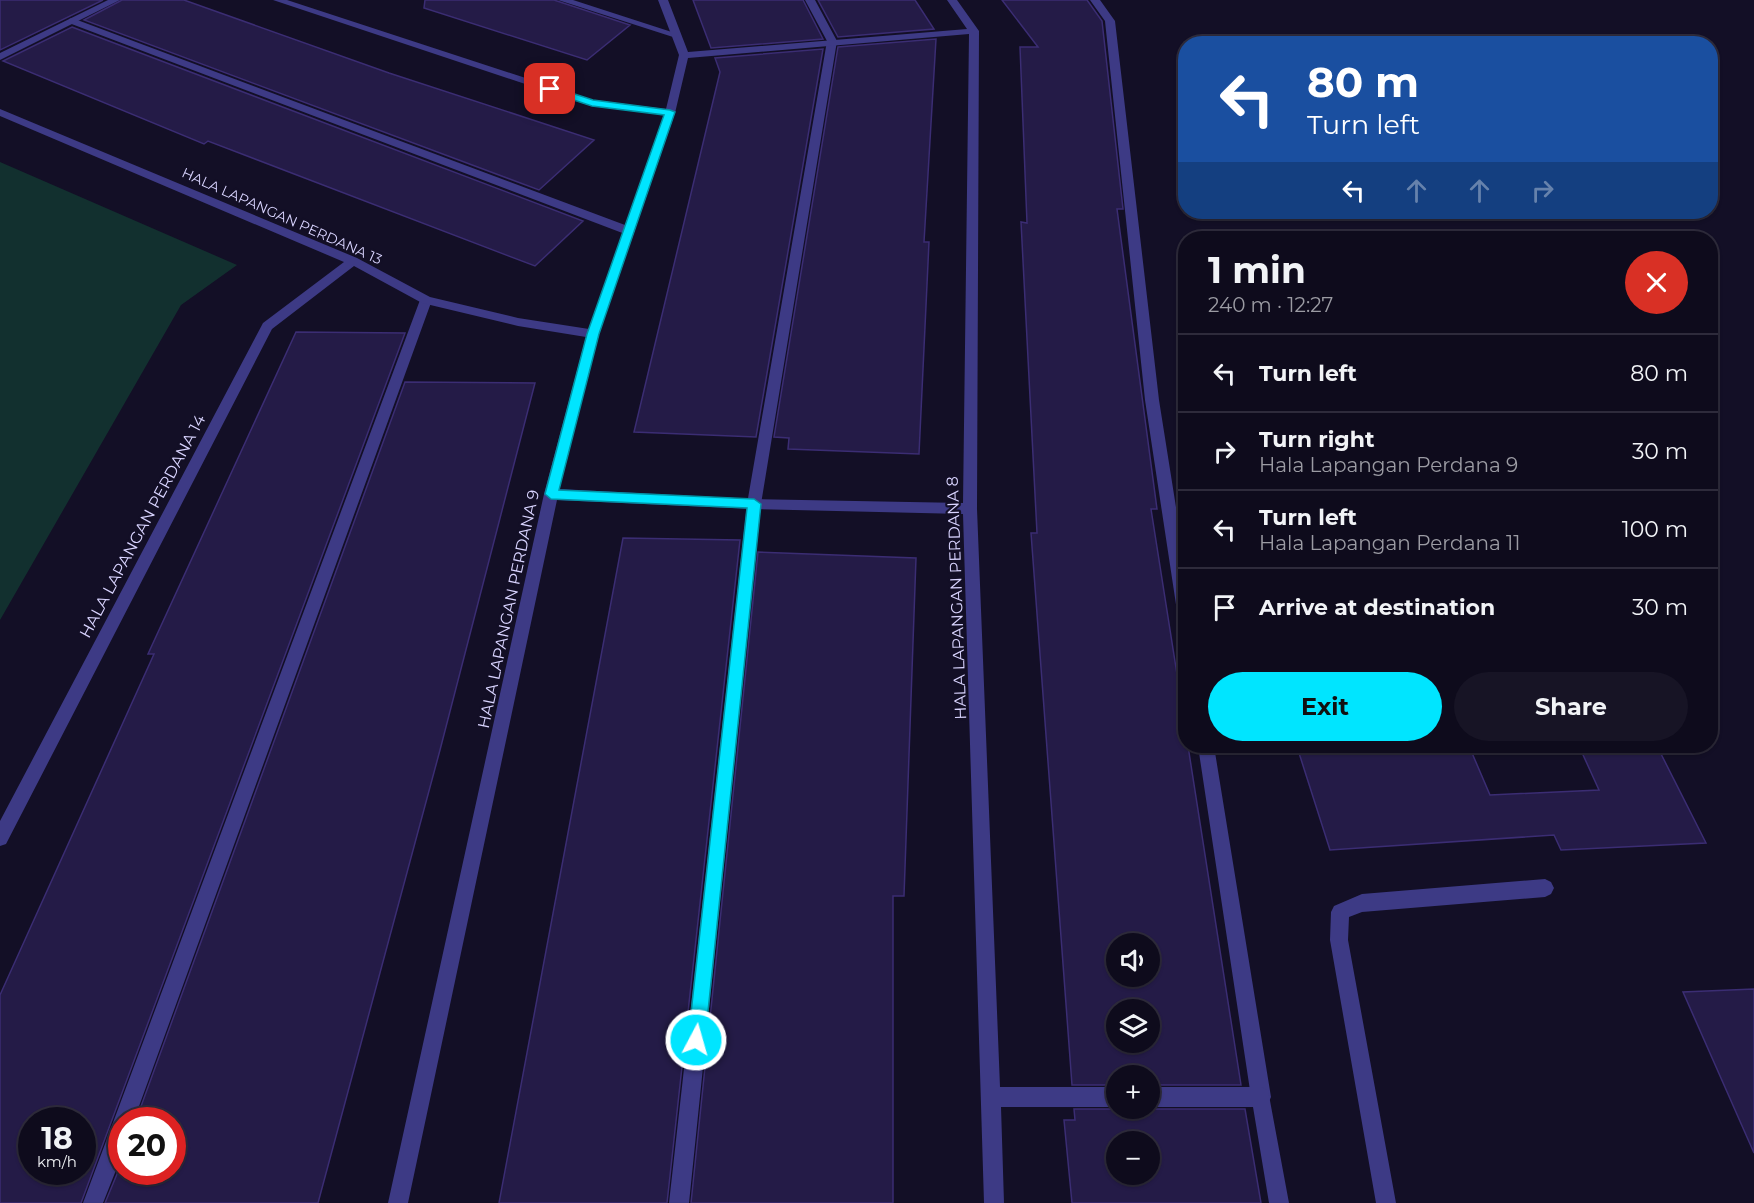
<!DOCTYPE html>
<meta charset="utf-8">
<style>
:root{--surface:#0e0b1c;--page:#171425;--text:#f1f3f6;--muted:#9b9ba3;--line:#2e2b3b;--accent:#00e5ff}
body{margin:0;font-family:Montserrat,sans-serif;background:var(--page);color:var(--text);height:100vh;display:flex;flex-direction:column;font-size:22px;white-space:nowrap}
*{box-sizing:border-box;margin:0}
p{font-size:20px;color:var(--muted)}
.icon{flex:none;width:33px;height:33px;fill:none;stroke:currentColor;stroke-width:2;stroke-linecap:round;stroke-linejoin:round}
.map{position:relative;flex:1;overflow:hidden}
.drawer{position:absolute;left:1178px;top:231px;width:540px;height:522px;display:flex;flex-direction:column;background:var(--surface);border-radius:24px;box-shadow:0 2px 4px #0004,0 0 0 2px var(--line)}
.drawer>*{flex:none}
.hud{position:absolute;left:1178px;top:36px;width:540px;height:183px;border-radius:24px;box-shadow:0 2px 4px #0004,0 0 0 2px var(--line);background:#1a4fa0;color:#fff;overflow:hidden}
.tools{position:absolute;left:1106px;top:933px;display:grid;gap:12px}
.tools a{display:grid;place-items:center;width:54px;height:54px;border-radius:50%;background:var(--surface);box-shadow:0 2px 4px #0004,0 0 0 2px var(--line);font-size:30px}
.speed{position:absolute;left:18px;top:1107px;display:flex;gap:12px;font-size:30px;font-weight:700;text-align:center}
.speed>*{display:grid;place-content:center;width:78px;height:78px;border-radius:50%;background:var(--surface);box-shadow:0 2px 4px #0004,0 0 0 2px var(--line);line-height:1}
.speed small{font-size:15px;font-weight:400}
.speed .limit{border:9px solid #d22;background:#fff;color:#111}
.pin{position:absolute;display:grid;place-items:center;width:51px;height:51px;color:#fff;margin:-26px;border-radius:12px;box-shadow:0 3px 9px #0006}
.me{position:absolute;width:66px;margin:-33px;rotate:6deg;stroke-linejoin:round;filter:drop-shadow(0 0 4px #0008)}
.turn{display:flex;align-items:center;gap:21px;height:126px;padding:0 30px;font-size:27px}
.turn .icon{width:78px;height:78px;stroke-width:2.5}
.turn b{display:block;font-size:42px;line-height:51px}
.lanes{display:flex;align-items:center;height:57px;padding:0 30px;background:#0003;justify-content:center;gap:30px;direction:ltr}
.lanes .off{opacity:.35}
.round{display:grid;place-items:center;flex:none;width:63px;height:63px;border-radius:32px;background:var(--page)}
.summary{display:flex;align-items:center;justify-content:space-between;height:102px;padding:0 30px}
h1{font-size:36px;font-weight:700;line-height:45px}
.action{display:flex;gap:12px;margin-top:auto;padding:12px 30px}
.action a{flex:1;height:69px;border-radius:36px;background:var(--accent);color:#111;font-size:24px;font-weight:700;line-height:69px;text-align:center}
.action a+a{background:var(--page);color:var(--text)}
ul{padding:0;list-style:none}
li{display:flex;align-items:center;gap:18px;height:78px;padding:0 30px;border-top:2px solid var(--line)}
li div{flex:1}
li b{display:block;font-size:22px}
li em{font-style:normal}
.map>svg:first-child{display:block}
.green{fill:#12302f}
.building{fill:#241b47;stroke:#3b2d73;stroke-width:1.5;fill-rule:evenodd}
.lines{fill:none;stroke-linecap:round;stroke-linejoin:round}
.lane{fill:#3d3a85;fill-rule:evenodd}
.street{fill:#3d3a85;fill-rule:evenodd}
.route{fill:#00e5ff;stroke:#0095a6;stroke-width:1.5}
.labels{text-anchor:middle;stroke-width:4.5;stroke-linejoin:round;paint-order:stroke}
.far-street-label{font-size:14px;fill:#d9d4ff;stroke:#130f26}
.street-label{font-size:16px;fill:#d9d4ff;stroke:#130f26}
</style>
<div class="map">
<svg width="1754" height="1203" viewBox="0 0 1754 1203">
<rect width="100%" height="100%" fill="#130f26"/>
<path class="green" d="M0 162 237 265 181 305 0 620Z"/>
<path class="building" d="M0 0H103L0 50Z
M122 0H184L389 73 594 140 539 190 84 20Z
M425 0H554L630 25 587 60 424 8Z
M693 0H803L823 39 711 48Z
M818 0H915L934 29 838 37Z
M1002 0H1087L1102 21 1123 209H1117L1157 509H1151L1185 725V746H1188L1241 1085H1149V1076H1116V1085H1072L1031 533H1037L1021 222 1027 223 1020 47H1038ZM1116 944H1149V976H1116ZM1116 1010H1149V1042H1116Z
M72 27 583 221 535 266 208 141 204 144 3 61Z
M936 39 924 242H929L919 454 788 449 789 438 774 437 838 47Z
M823 49 756 437 634 432 720 72 715 58Z
M296 332 405 333 81 1203H0V995L154 654H148ZM32 1120H82V1172H32Z
M405 382 535 383 440 750 318 1203H105L122 1162V1172H172V1120H136Z
M623 538 740 540 667 1203H499Z
M758 552 916 558 904 896H893V1203H691Z
M1414 746H1469L1490 795 1599 790 1579 746H1657L1706 843 1561 850 1554 835 1330 850 1299 753Z
M1754 989V1153L1683 992Z
M1074 1109H1245L1261 1203H1072L1064 1120H1075ZM1116 1142H1149V1174H1116Z"/>
<g class="lines">
<path class="lane" d="M558 0H573L681 35 673 37Z
M805 0H815L837 41 761 504 689 1203H669L747 504 827 41Z
M1090 0H1100L1115 21 1159 400 1185 564V617L1180 615 1177 611 1145 400 1105 21Z
M72 18 633 228 635 231 633 234H625L69 23V19Z
M426 296 432 300 134 1120H122V1155L103 1203H83L420 300Z
M1198 746H1214L1271 1097 1268 1104 1261 1107 1254 1104 1251 1097Z"/>
<path class="street" d="M108 0H120L0 60V53Z
M273 0H287L593 100 666 109 679 55 658 0H668L688 52 967 29 947 0H957L979 31 977 509 1000 1087H1116V1107H1001L1004 1203H984L963 514 754 509 557 500 408 1203H388L544 494 586 337 518 326 422 303 354 266 272 329 6 844 0 846V821L263 323 344 262 0 116V109L357 258 430 297 518 318 589 329 664 115 588 105ZM969 34 963 503 754 499 559 489 599 334 675 113 688 58Z
M1545 879 1551 882 1554 888 1551 894 1545 897 1362 912 1349 917 1348 940 1396 1203H1376L1330 940 1331 912 1334 906 1362 894Z
M1149 1087H1261L1268 1090 1289 1203H1269L1253 1107H1149Z"/>
</g>
<path class="route" d="M550 86 593 100 670 110 675 112 599 334 559 490 754 499 761 504 705 1040 703 1046 696 1048 690 1046 688 1040 747 508 551 499 545 494 587 334 664 115 592 106 546 91V87Z"/>
<g class="labels">
<g class="far-street-label">
<text transform="translate(282 216) rotate(24)" y="5">HALA LAPANGAN PERDANA 13</text>
</g>
<g class="street-label">
<text transform="translate(142 526) rotate(-62)" y="6">HALA LAPANGAN PERDANA 14</text>
<text transform="translate(956 598) rotate(-92)" y="6">HALA LAPANGAN PERDANA 8</text>
<text transform="translate(508 609) rotate(-78)" y="6">HALA LAPANGAN PERDANA 9</text>
</g>
</g>
</svg>
<div class="tools">
<a><svg class="icon" aria-label="sound" viewBox="0 0 24 24"><path d="M4 9h4l5-4v14l-5-4H4zM17 9q2 3 0 6"/></svg></a>
<a><svg class="icon" aria-label="layers" viewBox="0 0 24 24"><path d="M12 4l9 5-9 5-9-5zM3 14l9 5 9-5"/></svg></a>
<a>+</a>
<a>−</a>
</div>
<div class="speed"><div>18<small>km/h</small></div><div class="limit">20</div></div>
<div class="pin" style="left:550px;top:89px;background:#d93025"><svg class="icon" aria-label="arrive" viewBox="0 0 24 24"><path d="M6 21V4h12l-3 4 3 4H6"/></svg></div>
<svg class="me" style="left:696px;top:1040px" viewBox="-20 -20 40 40"><circle r="17" fill="#00e5ff" stroke="#fff" stroke-width="3"/><path d="M0-11L8 9 0 5-8 9z" fill="#fff"/></svg>
<div class="hud">
<div class="turn"><svg class="icon" aria-label="left" viewBox="0 0 24 24"><path d="M17 20v-9H6M10 6l-5 5 5 5"/></svg><div><b>80 m</b>Turn left</div></div>
<div class="lanes"><svg class="icon" aria-label="left" viewBox="0 0 24 24"><path d="M17 20v-9H6M10 6l-5 5 5 5"/></svg><svg class="icon off" aria-label="ahead" viewBox="0 0 24 24"><path d="M12 20V5M6 11l6-6 6 6"/></svg><svg class="icon off" aria-label="ahead" viewBox="0 0 24 24"><path d="M12 20V5M6 11l6-6 6 6"/></svg><svg class="icon off" aria-label="right" viewBox="0 0 24 24"><path d="M7 20v-9h11M14 6l5 5-5 5"/></svg></div>
</div>
<section class="drawer">
<div class="summary"><div><h1>1 min</h1><p>240 m · 12:27</p></div><a class="round" style="background:#d93025;color:#fff"><svg class="icon" aria-label="close" viewBox="0 0 24 24"><path d="M6 6l12 12M18 6L6 18"/></svg></a></div>
<ul>
<li><svg class="icon" aria-label="left" viewBox="0 0 24 24"><path d="M17 20v-9H6M10 6l-5 5 5 5"/></svg><div><b>Turn left</b></div><em>80 m</em></li>
<li><svg class="icon" aria-label="right" viewBox="0 0 24 24"><path d="M7 20v-9h11M14 6l5 5-5 5"/></svg><div><b>Turn right</b><p>Hala Lapangan Perdana 9</p></div><em>30 m</em></li>
<li><svg class="icon" aria-label="left" viewBox="0 0 24 24"><path d="M17 20v-9H6M10 6l-5 5 5 5"/></svg><div><b>Turn left</b><p>Hala Lapangan Perdana 11</p></div><em>100 m</em></li>
<li><svg class="icon" aria-label="arrive" viewBox="0 0 24 24"><path d="M6 21V4h12l-3 4 3 4H6"/></svg><div><b>Arrive at destination</b></div><em>30 m</em></li>
</ul>
<div class="action"><a>Exit</a><a>Share</a></div>
</section>
</div>
